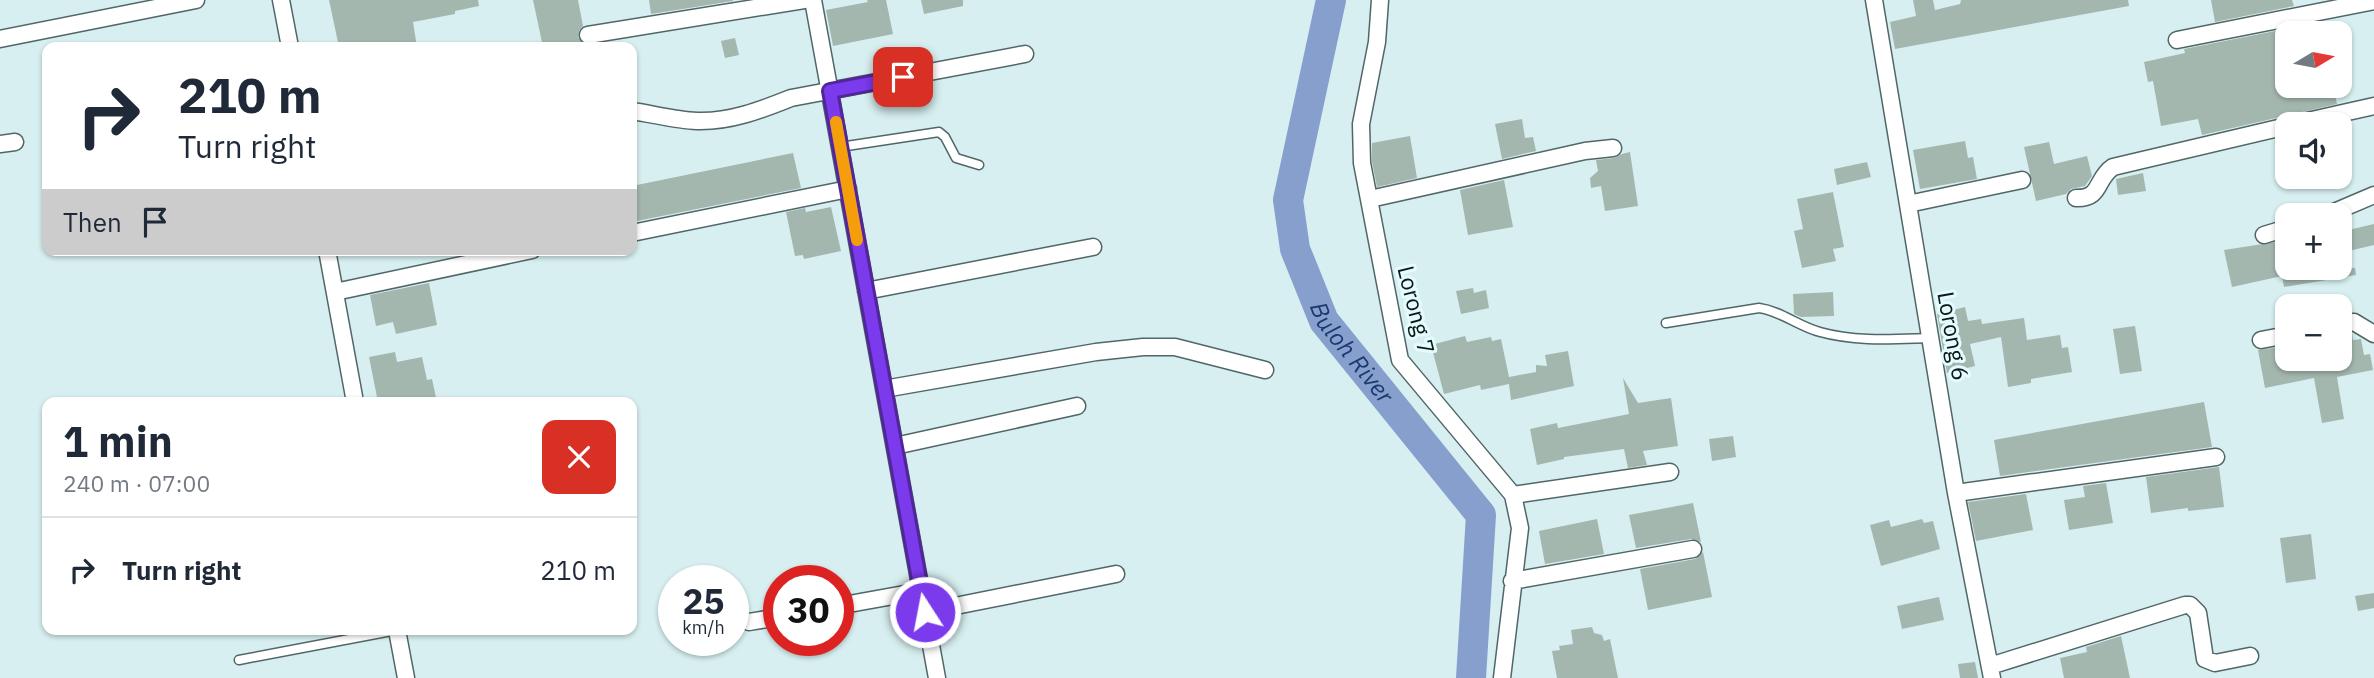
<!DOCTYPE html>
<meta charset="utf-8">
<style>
:root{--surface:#fff;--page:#f6f6f7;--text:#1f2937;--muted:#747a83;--line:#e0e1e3}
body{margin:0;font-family:"IBM Plex Sans",sans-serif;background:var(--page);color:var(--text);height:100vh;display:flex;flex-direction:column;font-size:26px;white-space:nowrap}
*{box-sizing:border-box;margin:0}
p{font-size:23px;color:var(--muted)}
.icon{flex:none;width:38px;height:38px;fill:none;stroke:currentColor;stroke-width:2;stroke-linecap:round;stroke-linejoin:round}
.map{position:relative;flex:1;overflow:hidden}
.panel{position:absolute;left:42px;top:397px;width:595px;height:238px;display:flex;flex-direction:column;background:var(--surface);border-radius:14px;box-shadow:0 2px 5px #0004}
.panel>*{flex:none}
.hud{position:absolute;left:42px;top:42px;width:595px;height:214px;border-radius:14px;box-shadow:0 2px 5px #0004;background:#fff;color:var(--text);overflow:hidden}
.needle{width:46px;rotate:80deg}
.fabs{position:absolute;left:2275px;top:21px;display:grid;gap:14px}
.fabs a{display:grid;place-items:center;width:77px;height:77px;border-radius:14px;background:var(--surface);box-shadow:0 2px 5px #0004;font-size:35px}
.speed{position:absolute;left:658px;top:565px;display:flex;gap:14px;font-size:35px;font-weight:700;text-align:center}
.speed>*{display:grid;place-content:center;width:91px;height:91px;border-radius:50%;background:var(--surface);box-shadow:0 2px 5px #0004;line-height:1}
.speed small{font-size:18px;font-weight:400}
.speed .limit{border:10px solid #d22;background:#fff;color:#111}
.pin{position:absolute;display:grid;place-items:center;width:60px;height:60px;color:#fff;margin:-30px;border-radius:14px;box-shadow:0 4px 10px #0006}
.me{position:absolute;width:77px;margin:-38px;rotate:349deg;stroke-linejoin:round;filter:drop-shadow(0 0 5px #0008)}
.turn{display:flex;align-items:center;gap:24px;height:147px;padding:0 21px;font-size:32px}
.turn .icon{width:91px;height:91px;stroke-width:2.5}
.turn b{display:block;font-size:49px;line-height:60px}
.then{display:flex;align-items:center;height:66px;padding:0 21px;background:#0003;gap:14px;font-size:26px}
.round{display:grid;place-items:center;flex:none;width:74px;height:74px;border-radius:14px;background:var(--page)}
.summary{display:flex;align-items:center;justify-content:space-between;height:119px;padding:0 21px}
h1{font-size:42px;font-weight:700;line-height:52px}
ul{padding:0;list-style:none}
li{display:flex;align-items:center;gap:21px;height:105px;padding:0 21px;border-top:2px solid var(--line)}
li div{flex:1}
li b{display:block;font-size:26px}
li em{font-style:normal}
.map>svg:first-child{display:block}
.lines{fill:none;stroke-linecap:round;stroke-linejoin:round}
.river{stroke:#869fcd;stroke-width:30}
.building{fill:#a3b7af}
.lane-casing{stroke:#516667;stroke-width:11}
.street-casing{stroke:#516667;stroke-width:19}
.lane{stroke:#fff;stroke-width:8}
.street{stroke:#fff;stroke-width:16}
.route-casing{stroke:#51269a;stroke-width:18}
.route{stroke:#7c3aed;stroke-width:12}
.slow{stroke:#f59e0b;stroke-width:12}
.labels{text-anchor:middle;stroke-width:6;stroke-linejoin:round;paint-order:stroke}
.street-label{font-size:23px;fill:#0f1818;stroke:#e4fcfd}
.water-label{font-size:24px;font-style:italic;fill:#1b3870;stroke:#e4fcfd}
</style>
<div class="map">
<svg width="2374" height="678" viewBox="0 0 2374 678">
<rect width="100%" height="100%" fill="#d7eff0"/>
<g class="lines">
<path class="river" id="s1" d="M1331 0 1288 200 1295 249 1324 321 1481 515 1471 678"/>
</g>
<path class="building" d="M329 0H478L479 6 455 11V14L413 22 417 47H339Z
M533 0H578L583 26 579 31 578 37 588 47H543Z
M649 0H733V1L651 14Z
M867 0H886L893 34 833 46 826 10 868 2Z
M921 0H963V6L924 14Z
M1913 0H1933L1935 10 1960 4 1961 0H2128L2129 6 1895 49 1890 22 1916 16Z
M2211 0H2292L2294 6 2215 22Z
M2291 28 2292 33H2287V86H2333L2337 104 2202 135 2198 119 2161 126 2153 81 2148 82 2144 62 2185 53 2184 49Z
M735 38 739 55 725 58 721 41Z
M1522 119 1525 138 1533 137 1536 151 1502 159 1495 124Z
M1410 136 1417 178 1377 187 1372 162V143Z
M1965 141 1968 158 1973 157 1977 179 1920 189 1913 150Z
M2049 142 2054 164 2087 156 2092 176 2085 186 2071 189 2066 194 2036 201 2024 147Z
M1630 152 1638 206 1605 211 1601 186 1591 188 1590 178 1598 171 1596 160 1614 158 1622 154Z
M793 153 801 188 632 222V186Z
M1867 162 1871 177 1837 185 1834 169Z
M2143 173 2146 191 2118 195 2116 179Z
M1504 180 1513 227 1468 235 1460 190Z
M1833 192 1844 247 1833 249 1836 261 1802 268 1794 231 1803 229 1797 199Z
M831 207 841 251 804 259 803 255 795 256 786 212 805 208 806 212Z
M2374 224V245L2340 253V232Z
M2276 242 2281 268H2355L2356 275 2284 287 2282 276 2232 287 2224 250Z
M429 283 437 325 396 334 393 322 376 326 370 295Z
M1473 288 1474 293 1486 290 1489 308 1461 314 1456 291Z
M1833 292 1834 316 1801 317 1794 314 1793 294Z
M1965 307 1968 321 1981 319 1982 324 2024 318 2027 340 2060 335 2062 348 2068 347 2072 372 2031 379V383L2008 387 2001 337 1970 344 1975 366 1947 373 1937 314Z
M2135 326 2142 371 2120 374 2113 329Z
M2352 333 2353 340 2361 339 2364 355 2370 354 2373 370 2337 377 2344 419 2322 423 2314 378 2265 388 2258 350 2287 346V359H2340V334Z
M1465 336 1467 342 1491 337 1492 341 1501 339 1509 377 1536 372V365L1547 366 1545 355 1568 351 1574 386 1511 400 1509 384 1481 390 1480 385 1444 394 1431 345Z
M395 352 397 362 422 357 427 380 432 379 437 402H378L369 357Z
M1623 378 1638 403 1671 398 1678 446 1643 451 1647 465 1628 468 1624 449 1564 457V459L1537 465 1530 429 1557 423 1558 428 1629 414Z
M2204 402 2212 447 2000 476 1994 440Z
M1733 436 1736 457 1712 461 1709 439Z
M2219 467 2224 507 2188 511V508L2151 513 2146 477Z
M2106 483 2113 523 2069 530 2064 500 2085 497 2083 486Z
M2026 494 2033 530 1976 541 1968 502Z
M1693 503 1701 542 1691 539 1636 548 1629 515Z
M1597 519 1604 554 1545 564 1539 531Z
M1922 519 1924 523 1933 521 1940 549 1881 566 1870 525 1889 520 1891 527Z
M2311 534 2316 579 2286 583 2280 538Z
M1703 552 1712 597 1648 610 1640 569 1695 559Z
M2374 593V608L2358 611 2355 596Z
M1939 597 1944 620 1902 629 1897 606Z
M1592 627 1594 633 1602 635 1604 641 1610 639 1618 678H1557L1552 651 1560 650 1559 646 1573 644 1571 630Z
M2121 636 2130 678H2064L2060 658 2087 652 2086 647Z
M1975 662 1978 678H1960L1958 664Z"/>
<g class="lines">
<g class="lane-casing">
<path id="lane" d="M840 147 939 132 945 137 956 158 979 165
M1666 323 1759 308C1781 311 1798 326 1820 332 1856 342 1894 339 1930 338
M239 660 397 630"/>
</g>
<g class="street-casing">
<path id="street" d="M281 0 290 47
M813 0 937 678
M1380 0 1377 42 1361 124 1362 163 1400 360 1513 495 1520 528 1502 678
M1874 0 1956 493 1992 678
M588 35 804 0
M0 39 196 0
M2177 40 2374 1
M632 111C653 114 675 120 697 121 730 122 761 110 791 98L1025 54
M2294 124 2374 106
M0 144 15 142
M2076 198C2102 199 2095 179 2113 167L2287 126
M1370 199 1585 151 1613 148
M1908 204 2022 180
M2327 215 2374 195
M632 233 848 189
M2264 235 2287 228
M327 250 355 402
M866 291 1093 247
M335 292 532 250
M2340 324 2354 322 2374 334
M2261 340 2287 335
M884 389 1096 352 1143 347H1175L1265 370
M895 446 1077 406
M1956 493 2216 457
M1513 495 1670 472
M1512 581 1693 549
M838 606 921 591
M925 612 1116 574
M749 622 779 617
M397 630 406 678
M1990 666 2185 605H2190L2198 613 2205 659 2215 663 2250 656"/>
</g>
<use href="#lane" class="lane"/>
<use href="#street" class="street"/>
</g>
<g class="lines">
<g class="route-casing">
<path id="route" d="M903 77 830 91 925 612"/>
</g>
<use href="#route" class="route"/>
<path class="slow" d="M836 122 857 240"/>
</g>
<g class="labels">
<g class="street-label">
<text transform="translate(1416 310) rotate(76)" y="8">Lorong 7</text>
<text transform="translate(1953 336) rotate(80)" y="8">Lorong 6</text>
</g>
<g class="water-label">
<text dy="8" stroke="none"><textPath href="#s1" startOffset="373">Buloh River</textPath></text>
</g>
</g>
</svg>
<div class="fabs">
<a><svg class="needle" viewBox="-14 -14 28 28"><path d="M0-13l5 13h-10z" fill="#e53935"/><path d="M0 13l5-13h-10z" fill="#747a83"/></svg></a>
<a><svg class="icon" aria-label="sound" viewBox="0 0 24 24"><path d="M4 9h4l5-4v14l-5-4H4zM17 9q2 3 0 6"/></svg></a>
<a>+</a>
<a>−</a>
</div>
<div class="speed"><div>25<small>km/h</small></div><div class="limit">30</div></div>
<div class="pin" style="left:903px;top:77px;background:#d93025"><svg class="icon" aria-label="arrive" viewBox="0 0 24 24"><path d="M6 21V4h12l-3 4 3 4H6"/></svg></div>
<svg class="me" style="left:925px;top:612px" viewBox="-20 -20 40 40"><circle r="17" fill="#7c3aed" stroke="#fff" stroke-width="3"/><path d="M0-11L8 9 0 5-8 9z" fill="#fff"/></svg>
<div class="hud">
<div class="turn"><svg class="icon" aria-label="right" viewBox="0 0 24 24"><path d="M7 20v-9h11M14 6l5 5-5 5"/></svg><div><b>210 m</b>Turn right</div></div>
<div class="then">Then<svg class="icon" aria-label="arrive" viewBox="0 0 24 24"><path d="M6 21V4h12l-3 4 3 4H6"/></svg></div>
</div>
<section class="panel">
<div class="summary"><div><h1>1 min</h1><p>240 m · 07:00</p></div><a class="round" style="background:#d93025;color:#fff"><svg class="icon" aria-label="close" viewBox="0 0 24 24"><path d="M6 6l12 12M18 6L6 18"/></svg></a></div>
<ul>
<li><svg class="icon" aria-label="right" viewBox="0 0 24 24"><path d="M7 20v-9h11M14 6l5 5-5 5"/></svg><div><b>Turn right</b></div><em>210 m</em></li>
</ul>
</section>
</div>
